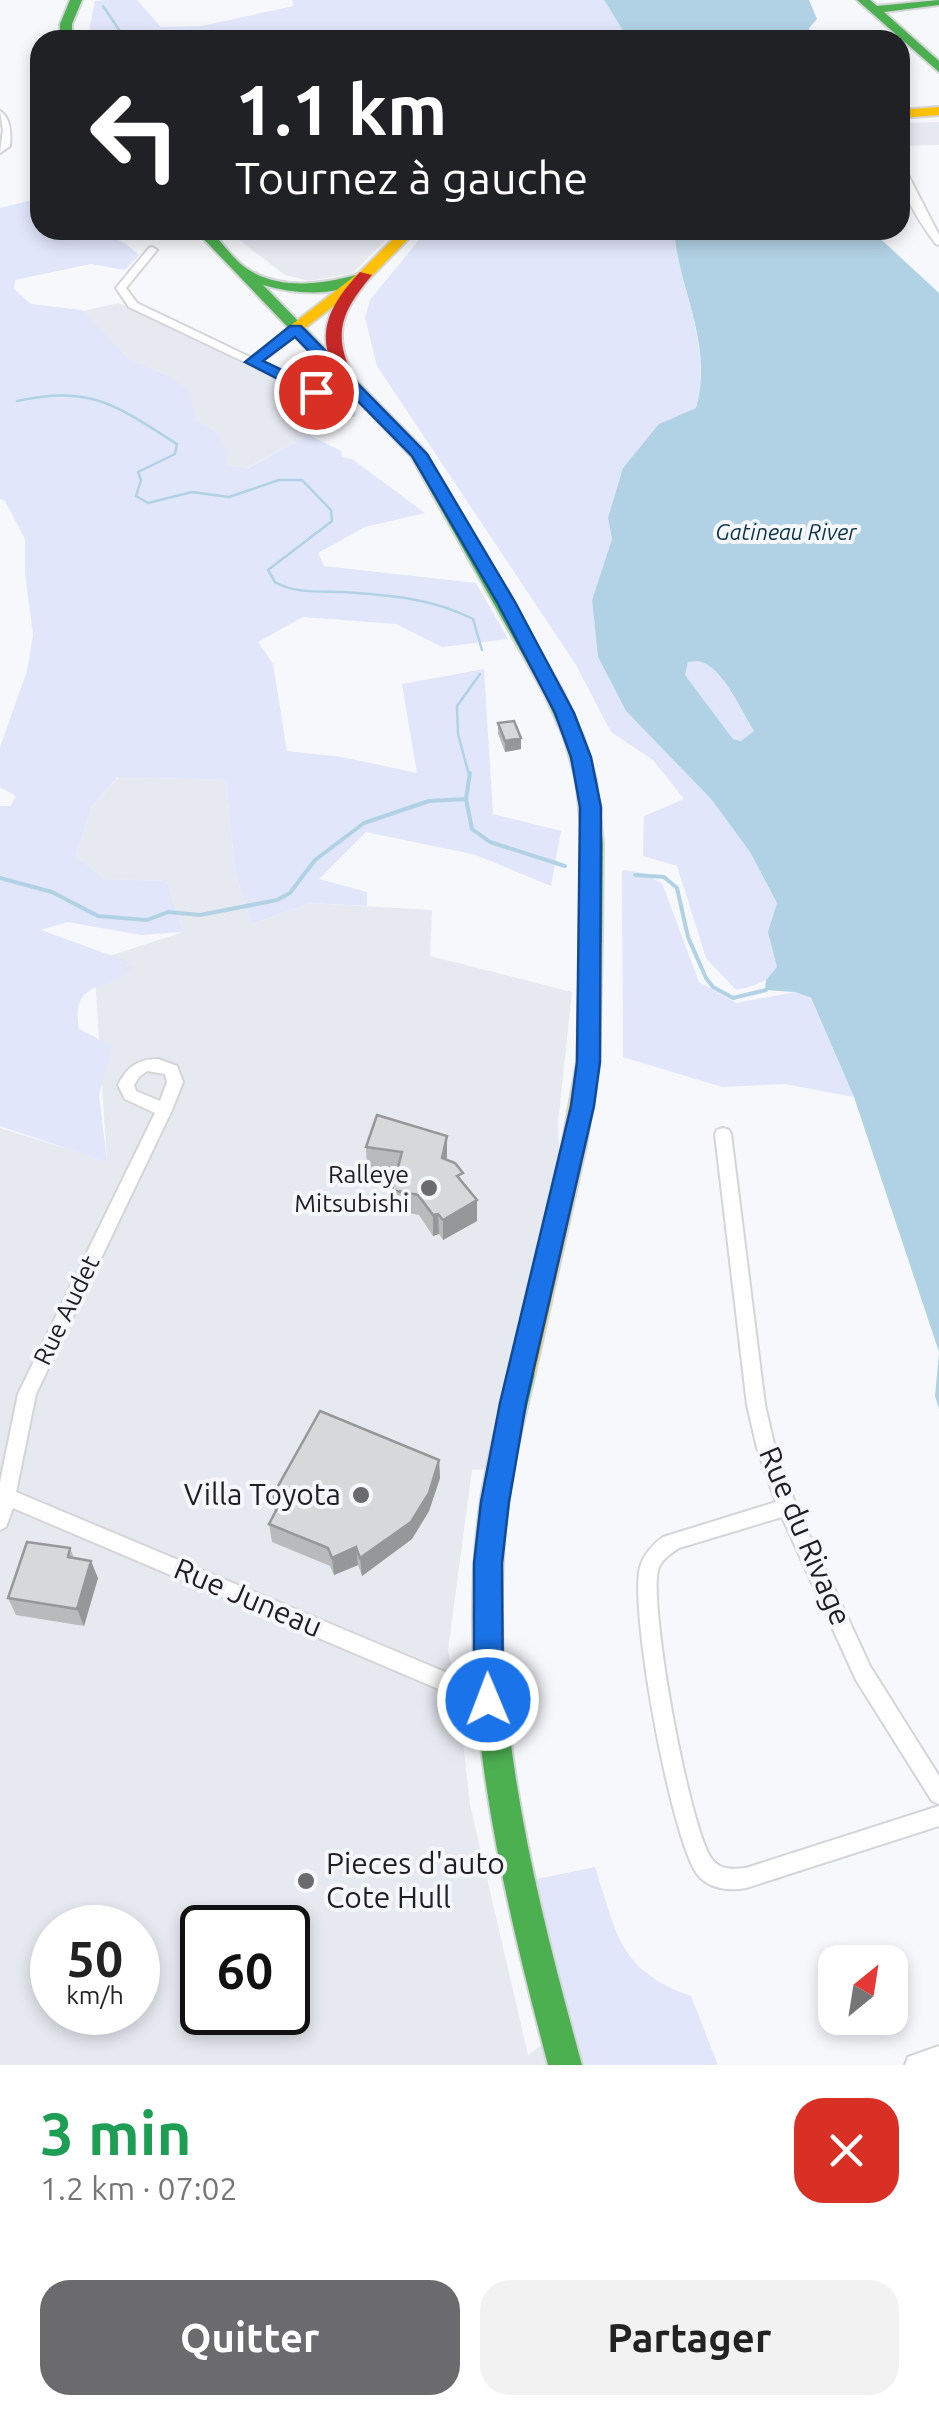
<!DOCTYPE html>
<html lang="fr">
<meta charset="utf-8">
<style>
:root{--surface:#fff;--page:#f2f2f2;--text:#222;--muted:#767676;--accent:#6b6b6e}
body{margin:0;font-family:Ubuntu,sans-serif;background:var(--page);color:var(--text);height:100vh;display:flex;flex-direction:column;font-size:38px;white-space:nowrap}
*{box-sizing:border-box;margin:0}
p{font-size:32px;color:var(--muted)}
.icon{flex:none;width:55px;height:55px;fill:none;stroke:currentColor;stroke-width:2;stroke-linecap:round;stroke-linejoin:round}
.map{position:relative;height:2065px;overflow:hidden}
.panel{display:flex;flex-direction:column;background:var(--surface);flex:1}
.panel>*{flex:none}
.guide{position:absolute;left:30px;top:30px;width:880px;height:210px;border-radius:30px;box-shadow:0 5px 15px #0003;background:#202124;color:#fff;overflow:hidden}
.needle{width:65px;rotate:30deg}
.buttons{position:absolute;left:818px;top:1945px;display:grid;gap:20px}
.buttons a{display:grid;place-items:center;width:90px;height:90px;border-radius:20px;background:var(--surface);box-shadow:0 5px 15px #0003;font-size:50px}
.speed{position:absolute;left:30px;top:1905px;display:flex;gap:20px;font-size:50px;font-weight:700;text-align:center}
.speed>*{display:grid;place-content:center;width:130px;height:130px;border-radius:50%;background:var(--surface);box-shadow:0 5px 15px #0003;line-height:1}
.speed small{font-size:25px;font-weight:400}
.speed .limit{border:5px solid #111;border-radius:15px;background:#fff;color:#111}
.pin{position:absolute;display:grid;place-items:center;width:85px;height:85px;color:#fff;margin:-42px;border:5px solid #fff;border-radius:50%;box-shadow:0 2px 10px #0007}
.me{position:absolute;width:110px;margin:-55px;rotate:359deg;stroke-linejoin:round;filter:drop-shadow(0 0 8px #0008)}
.turn{display:flex;align-items:center;gap:35px;height:210px;padding:0 40px;font-size:45px}
.turn .icon{width:130px;height:130px;stroke-width:2.5}
.turn b{display:block;font-size:70px;line-height:85px}
.round{display:grid;place-items:center;flex:none;width:105px;height:105px;border-radius:30px;background:var(--page)}
.head{display:flex;align-items:center;justify-content:space-between;height:170px;padding:0 40px}
h1{font-size:60px;font-weight:700;line-height:75px;color:#1e9e55}
.cta{display:flex;gap:20px;margin-top:auto;padding:20px 40px}
.cta a{flex:1;height:115px;border-radius:30px;background:var(--accent);color:#fff;font-size:40px;font-weight:700;line-height:115px;text-align:center}
.cta a+a{background:var(--page);color:var(--text)}
.map>svg:first-child{display:block}
.built{fill:#e6e9f0;fill-rule:evenodd}
.green{fill:#e1e6fa}
.water{fill:#b1d2e4;fill-rule:evenodd}
.lines{fill:none;stroke-linecap:round;stroke-linejoin:round}
.stream-far1{stroke:#b1d2e4;stroke-width:2.5}
.stream{stroke:#b1d2e4;stroke-width:4}
.street-casing{stroke:#d4d5d8;stroke-width:4}
.fast-casing{stroke:#d4d5d8;stroke-width:4}
.slow-casing{stroke:#d4d5d8;stroke-width:4}
.jam-casing{stroke:#d4d5d8;stroke-width:4}
.street{fill:#fefeff;fill-rule:evenodd}
.fast{fill:#4caf50;fill-rule:evenodd}
.slow{fill:#ffc107;fill-rule:evenodd}
.jam{fill:#c62828;fill-rule:evenodd}
.wall{fill:#b9babb}
.shaded-wall{fill:#969799}
.building{fill:#d7d8da;stroke:#969799;stroke-width:2.5}
.route{fill:#1a73e8;stroke:#114b97;stroke-width:2.5}
.poi-dot{fill:#6b6b6e;stroke:#f6f7fd;stroke-width:4}
.labels{text-anchor:middle;stroke-width:8;stroke-linejoin:round;paint-order:stroke}
.far-water-label{font-size:22px;font-style:italic;fill:#0c3547;stroke:#f6f7fd}
.poi-label{font-size:25px;fill:#1f1f21;stroke:#f6f7fd;text-anchor:end}
.street-label{font-size:25px;fill:#1f1f21;stroke:#f6f7fd}
.near-poi-label{font-size:30px;fill:#1f1f21;stroke:#f6f7fd;text-anchor:end}
.near-street-label{font-size:30px;fill:#1f1f21;stroke:#f6f7fd}
</style>
<div class="map">
<svg width="939" height="2065" viewBox="0 0 939 2065">
<rect width="100%" height="100%" fill="#f7f8fc"/>
<path class="built" d="M939 122V145L900 146V123Z
M226 230H396L353 273 309 281 285 275Z
M119 303 318 397 340 412 309 435 247 468 225 465 216 432 196 419 169 376 129 359 82 311Z
M119 777 226 780 235 872 252 924 311 903 432 910 430 956 572 992 558 1122 561 1196 500 1469 472 1470 448 1650 458 1697 470 1805 528 2055 556 2035 565 2065H0V1128L107 1161 94 961 183 932 167 881 105 879 76 856 92 806ZM52 1928H138V2012H52ZM202 1928H288V2012H202Z"/>
<path class="green" d="M106 0H137L161 27 201 26 294 6 292 0H604L629 40H87L95 1Z
M40 198V230C76 230 112 227 139 255L125 270 91 264 15 280 14 289 31 304 82 310 129 359 169 376 190 392 196 419 216 432 228 452 226 465 248 468 309 435 341 451 342 457 352 459 425 513 365 527 318 553 324 566 476 583 508 639 442 647 396 624 303 617 258 642 273 664 287 751 342 757 417 773 402 684 484 669 493 814 561 831 551 886 476 855 366 832 319 879 367 892V906L311 903 252 924 235 872 226 780 118 777 92 806 76 856 105 879 167 881 183 932 141 935 67 922 41 930 129 962 125 967 133 966C114 993 69 976 79 1029L112 1046 99 1095 107 1162 0 1126V806H10L16 796 0 787V747L27 671 33 635 25 573V539L5 501 0 498V208Z
M427 230H674C679 291 713 345 696 408L673 418 608 517 612 539 592 600 598 657 626 711 711 799 750 852 777 903 769 932 778 967C768 982 753 987 736 990L706 958 677 866 643 856 644 816 684 799 653 760 611 732 576 665 377 366 365 317 370 300Z
M698 661C723 666 741 711 754 732L741 741 733 739 685 675 688 662Z
M622 870 638 872 662 883 699 982 736 1003 795 992 811 999 854 1097 785 1084 722 1087 623 1057Z
M595 1867C617 1934 618 1970 691 1996L718 2065H565L518 1883Z"/>
<path class="water" d="M604 0H809L817 19 809 28 811 40H629Z
M674 230H871L939 293V1409L935 1396 939 1352 854 1097 811 998 795 992 765 990 766 980 777 967 768 932 777 903 750 852 711 799 626 711 598 657 592 600 612 539 608 518 623 468 659 424 696 408C714 345 679 291 674 230ZM698 661C723 666 741 711 754 731L741 741 733 739 685 675 688 662Z"/>
<g class="lines">
<path class="stream-far1" d="M103 6 126 40
M17 401C90 384 117 406 177 444L175 454 138 472 141 480 136 496 148 503 192 492 229 497 279 480H302L331 510 332 521 268 570 275 582C295 594 321 591 343 592 388 595 432 598 473 619L482 650
M469 775 458 734 457 706 480 674"/>
<path class="stream" d="M470 773 466 799 472 829 490 842 565 866
M635 875 664 877 677 888 688 937 706 978 713 987 733 998 766 990
M0 878 52 892 98 916 147 920 168 912 200 915 277 900 290 893 315 860 364 823 429 801 466 799"/>
<g class="street-casing">
<path id="street" d="M0 111C11 118 11 134 10 146L0 153 3 130Z
M900 118H905L906 120 900 124Z
M900 166 905 169 939 235V245L936 244C920 223 900 193 900 166Z
M152 247 157 250 126 288 137 303 252 358 291 327H299V331L260 361 320 390 353 411V415H345L312 394 129 307 116 288 149 248Z
M158 1059 177 1066 183 1082 172 1110 36 1394 16 1492 495 1693 498 1700 495 1707 488 1710 13 1508 6 1527 0 1530V1482L18 1394 155 1113 125 1099 118 1085C127 1067 138 1059 158 1059ZM147 1071 165 1074 167 1082 160 1101 136 1091 134 1085 139 1077Z
M723 1128 729 1130 731 1134 765 1405 775 1448 796 1506 870 1666 939 1776V1804L932 1801 856 1680 782 1517 679 1548C670 1554 661 1560 658 1570 649 1609 689 1825 711 1858 720 1871 733 1869 746 1868L939 1806V1826L746 1888C729 1891 708 1889 697 1874 671 1837 629 1611 640 1567 644 1554 652 1545 663 1537L776 1502 757 1448 747 1405 715 1134 717 1130Z
M939 2046V2065H905L908 2057Z"/>
</g>
<g class="fast-casing">
<path id="fast" d="M70 0H82L72 24V40H60V24Z
M857 0H870L877 6 939 0V5L884 12 939 61V72Z
M195 230H210C222 242 234 261 249 270 281 290 322 284 356 275L363 279C336 298 295 294 263 285L424 450 564 693 584 738 596 780 603 843 602 943 599 949H583L580 943 583 843 576 780 564 738 544 693 411 456Z
M522 1361 531 1365 535 1373C523 1425 509 1477 505 1531 489 1713 534 1890 582 2065H548C502 1890 459 1713 477 1530 482 1477 497 1425 509 1373L513 1365Z"/>
</g>
<g class="slow-casing">
<path id="slow" d="M939 107V115L900 118V110Z
M402 230H417L370 278 300 332H290V326L360 272Z
M591 935 602 943 599 1062 586 1146 535 1373 531 1381 522 1385 513 1381 509 1373 562 1146 577 1062 580 943Z"/>
</g>
<g class="jam-casing">
<path id="jam" d="M360 272 372 275C347 306 332 327 349 367L341 372 335 370C314 331 332 302 360 272Z"/>
</g>
<use href="#street" class="street"/>
<use href="#fast" class="fast"/>
<use href="#slow" class="slow"/>
<use href="#jam" class="jam"/>
</g>
<path class="wall" d="M498 723 521 738V749L505 752 498 734Z
M366 1147 447 1157V1160L477 1200V1221L443 1240 439 1234 433 1236 419 1215 393 1210 392 1190 397 1172 367 1168Z
M439 1460 440 1478 429 1511 412 1539 362 1576 358 1565 334 1575 330 1566 272 1542 269 1524 275 1513 272 1497Z
M70 1548 74 1558 98 1578 84 1626 16 1615 8 1598Z"/>
<path class="shaded-wall" d="M521 738V749L505 752V741Z
M447 1136V1157L442 1179V1158Z
M477 1200V1221L443 1240V1220Z
M438 1214 439 1234 433 1236V1215Z
M439 1460 440 1478 429 1511 412 1539 362 1576 360 1558Z
M356 1547 358 1565 334 1575 332 1558Z
M91 1561 98 1578 84 1626 77 1609Z"/>
<path class="building" d="M514 721 521 738 505 741 498 723Z
M377 1115 447 1136 442 1158 455 1163 463 1173 457 1176 477 1200 443 1220 438 1214 433 1215 418 1195 392 1190 402 1152 366 1147Z
M320 1411 439 1460 429 1493 411 1522 360 1558 356 1547 332 1558 328 1548 269 1524 281 1501 272 1497Z
M27 1542 70 1548 68 1557 91 1561 77 1609 8 1598Z"/>
<path class="route" d="M290 326H301L427 454 515 602 574 713 591 757 601 807 600 1062 594 1106 526 1403 509 1502 502 1563 503 1700 499 1711 488 1715 478 1711 474 1700V1563L481 1502 500 1403 571 1106 577 1062 580 807 571 757 555 713 497 602 412 456 295 337 263 361 322 389V396H311L245 362Z"/>
<g class="poi-dot">
<circle cx="429" cy="1188" r="10"/>
<circle cx="361" cy="1495" r="10"/>
<circle cx="306" cy="1881" r="10"/>
</g>
<g class="labels">
<g class="far-water-label">
<text x="786" y="540">Gatineau River</text>
</g>
<g class="poi-label">
<text x="409" y="1183">Ralleye<tspan x="409" dy="29">Mitsubishi</tspan></text>
</g>
<g class="street-label">
<text transform="translate(66 1310) rotate(-64)" y="9">Rue Audet</text>
</g>
<g class="near-poi-label">
<text x="341" y="1505">Villa Toyota</text>
<text x="326" y="1874" text-anchor="start">Pieces d'auto<tspan x="326" dy="34">Cote Hull</tspan></text>
</g>
<g class="near-street-label">
<text transform="translate(805 1536) rotate(67)" y="10">Rue du Rivage</text>
<text transform="translate(248 1598) rotate(23)" y="10">Rue Juneau</text>
</g>
</g>
</svg>
<div class="buttons">
<a><svg class="needle" viewBox="-14 -14 28 28"><path d="M0-13l5 13h-10z" fill="#e53935"/><path d="M0 13l5-13h-10z" fill="#767676"/></svg></a>
</div>
<div class="speed"><div>50<small>km/h</small></div><div class="limit">60</div></div>
<div class="pin" style="left:316px;top:392px;background:#d93025"><svg class="icon" aria-label="arrive" viewBox="0 0 24 24"><path d="M6 21V4h12l-3 4 3 4H6"/></svg></div>
<svg class="me" style="left:488px;top:1700px" viewBox="-20 -20 40 40"><circle r="17" fill="#1a73e8" stroke="#fff" stroke-width="3"/><path d="M0-11L8 9 0 5-8 9z" fill="#fff"/></svg>
<div class="guide">
<div class="turn"><svg class="icon" aria-label="left" viewBox="0 0 24 24"><path d="M17 20v-9H6M10 6l-5 5 5 5"/></svg><div><b>1.1 km</b>Tournez à gauche</div></div>
</div>
</div>
<section class="panel">
<div class="head"><div><h1>3 min</h1><p>1.2 km · 07:02</p></div><a class="round" style="background:#d93025;color:#fff"><svg class="icon" aria-label="close" viewBox="0 0 24 24"><path d="M6 6l12 12M18 6L6 18"/></svg></a></div>
<div class="cta"><a>Quitter</a><a>Partager</a></div>
</section>
